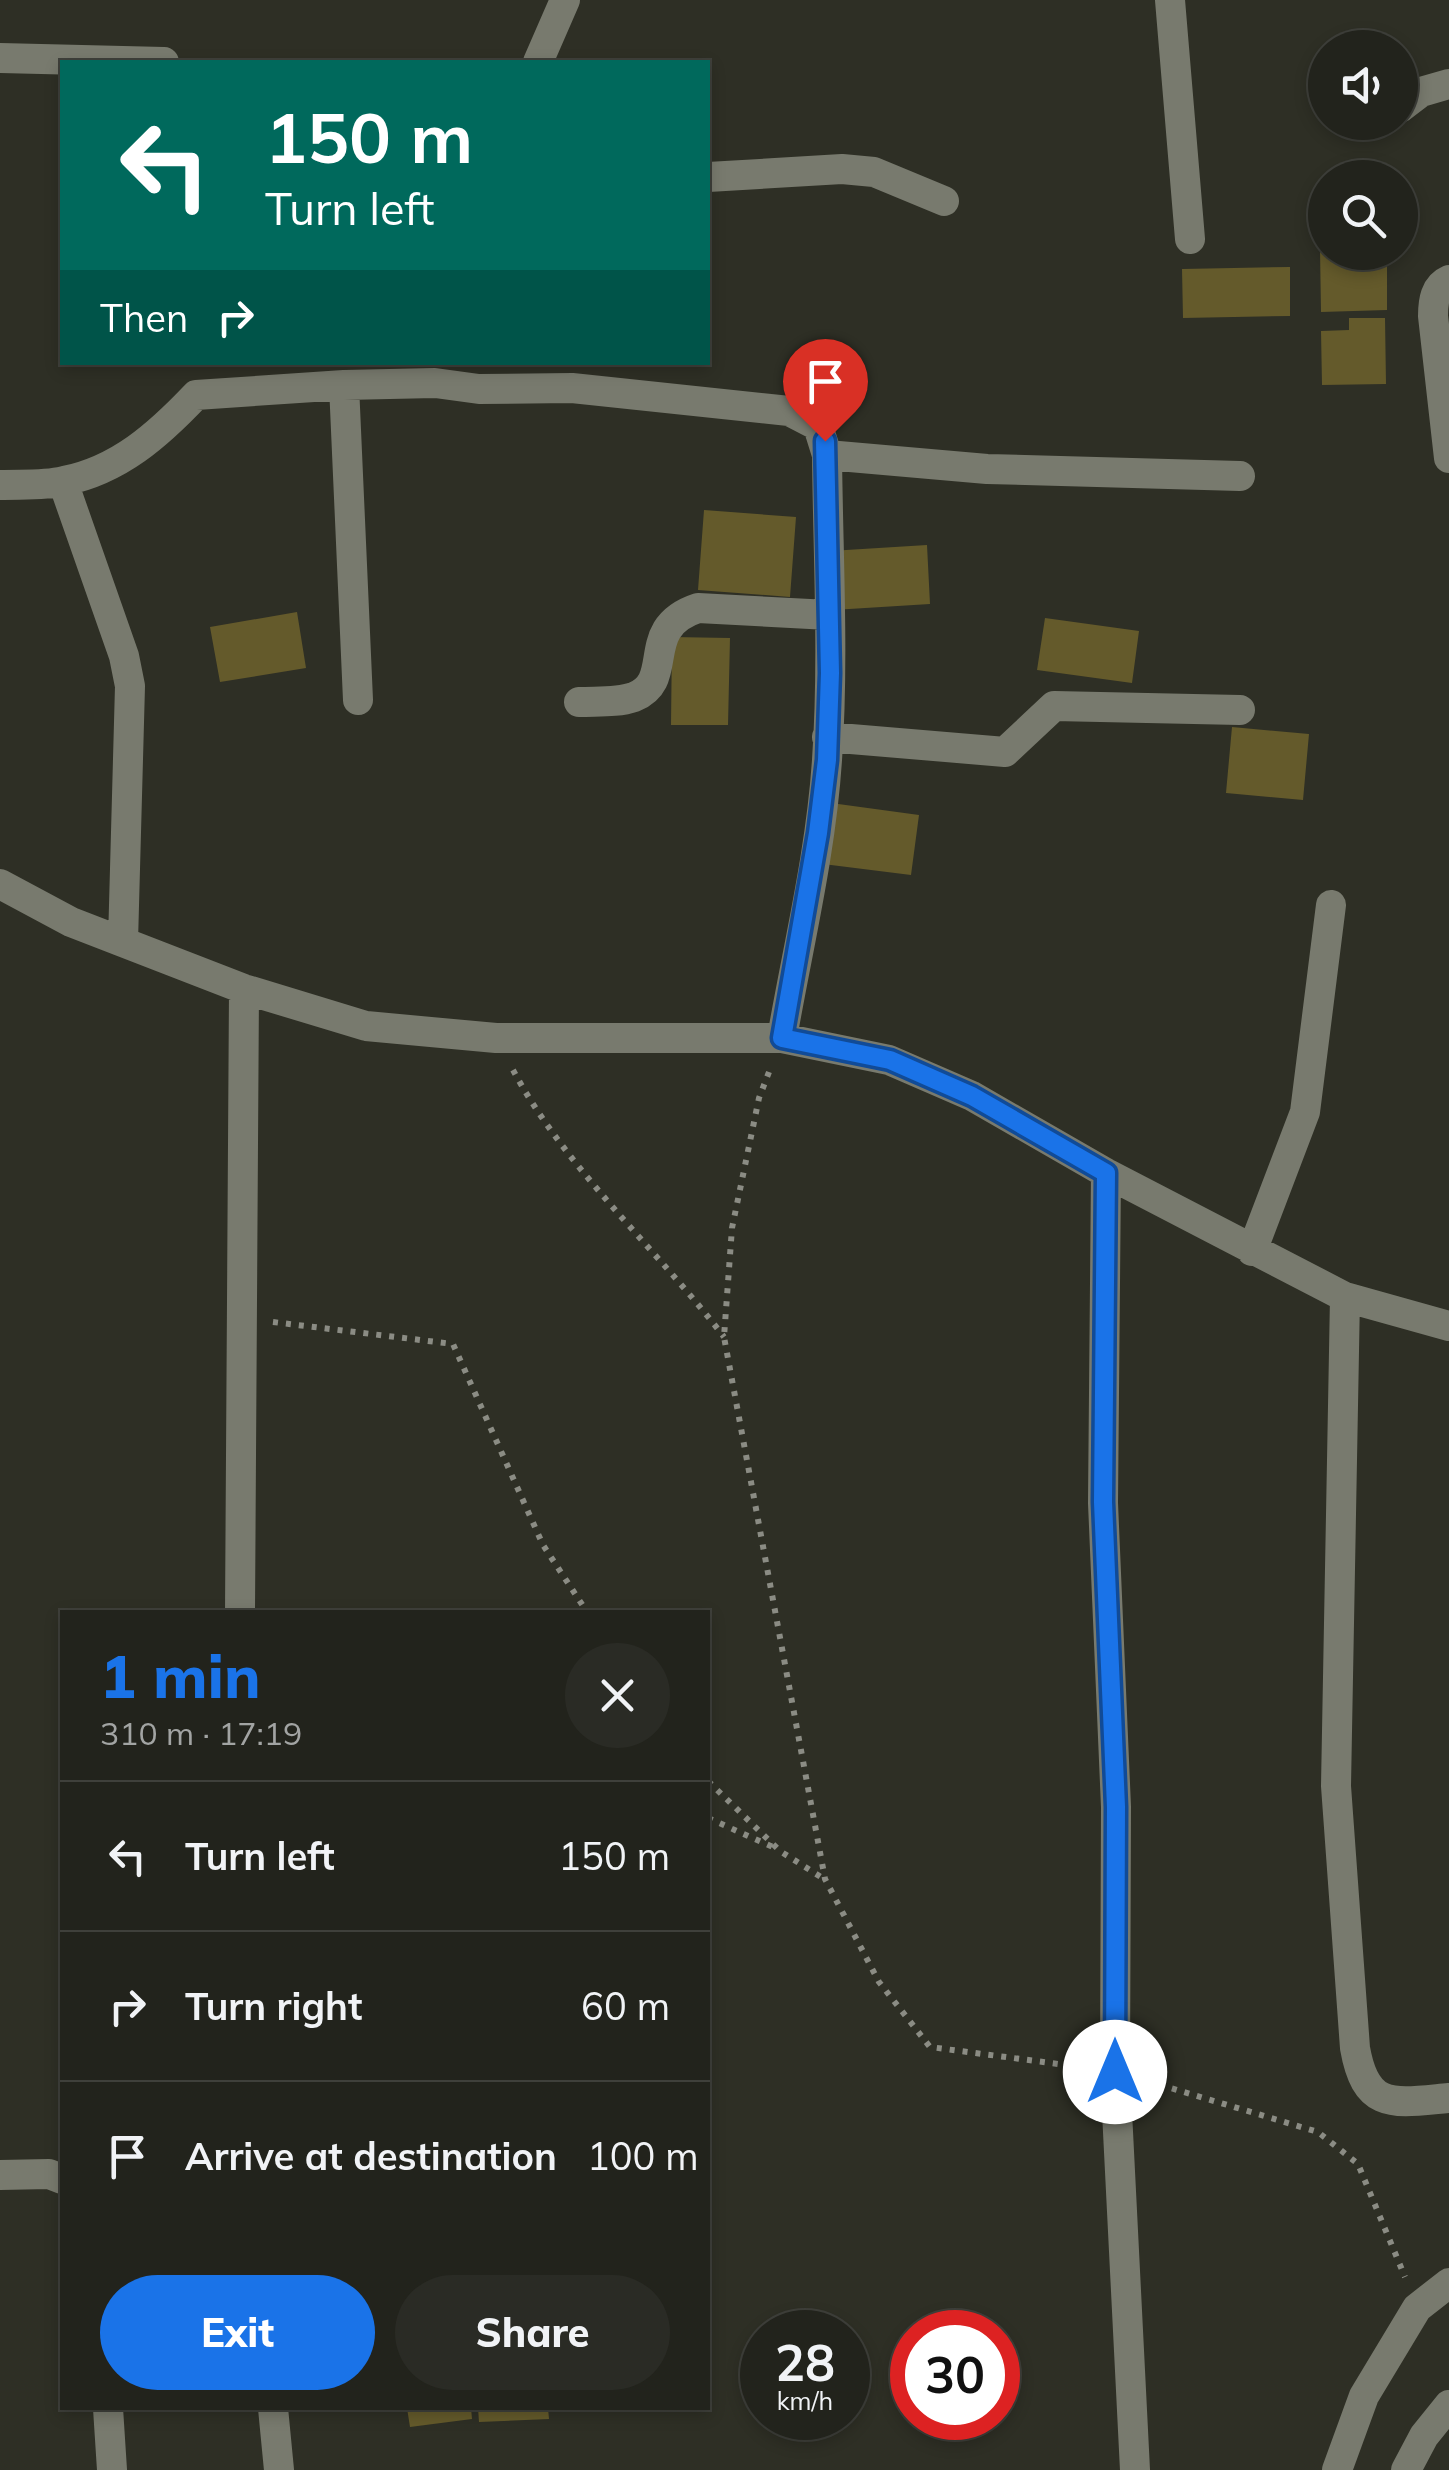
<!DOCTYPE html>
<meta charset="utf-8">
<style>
:root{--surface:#22231c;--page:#2a2b25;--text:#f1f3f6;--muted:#a2a4a3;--line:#3f403b;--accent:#1a73e8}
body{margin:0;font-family:Mulish,sans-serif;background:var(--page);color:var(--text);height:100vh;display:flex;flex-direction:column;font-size:38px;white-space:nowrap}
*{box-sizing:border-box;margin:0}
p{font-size:32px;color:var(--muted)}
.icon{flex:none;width:55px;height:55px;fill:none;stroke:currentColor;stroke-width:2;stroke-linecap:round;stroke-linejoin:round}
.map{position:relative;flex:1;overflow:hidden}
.drawer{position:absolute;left:60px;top:1610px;width:650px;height:800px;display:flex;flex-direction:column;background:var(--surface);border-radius:0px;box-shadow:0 5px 15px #0003,0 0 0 2px var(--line)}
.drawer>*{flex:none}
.guide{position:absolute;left:60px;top:60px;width:650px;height:305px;border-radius:0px;box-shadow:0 5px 15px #0003,0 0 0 2px var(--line);background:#00695c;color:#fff;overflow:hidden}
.tools{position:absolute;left:1308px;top:30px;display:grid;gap:20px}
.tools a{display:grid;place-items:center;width:110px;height:110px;border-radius:50%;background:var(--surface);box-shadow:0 5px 15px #0003,0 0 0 2px var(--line);font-size:50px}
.speed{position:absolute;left:740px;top:2310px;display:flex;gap:20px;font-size:50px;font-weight:700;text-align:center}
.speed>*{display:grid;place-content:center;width:130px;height:130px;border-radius:50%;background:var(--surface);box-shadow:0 5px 15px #0003,0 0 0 2px var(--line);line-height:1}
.speed small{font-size:25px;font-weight:400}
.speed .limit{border:15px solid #d22;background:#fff;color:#111}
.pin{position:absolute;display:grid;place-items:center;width:85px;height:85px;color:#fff;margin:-102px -42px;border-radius:50% 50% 50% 0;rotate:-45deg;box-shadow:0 0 10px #0007}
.pin .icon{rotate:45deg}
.me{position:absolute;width:110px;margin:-55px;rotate:0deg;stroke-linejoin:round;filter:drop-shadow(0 0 8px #0008)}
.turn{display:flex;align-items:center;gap:35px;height:210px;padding:0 40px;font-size:45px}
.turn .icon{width:130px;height:130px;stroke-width:2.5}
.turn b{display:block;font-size:70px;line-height:85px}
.then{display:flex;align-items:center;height:95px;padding:0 40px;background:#0003;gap:20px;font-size:38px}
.round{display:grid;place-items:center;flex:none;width:105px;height:105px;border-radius:52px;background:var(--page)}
.head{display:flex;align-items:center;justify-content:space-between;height:170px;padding:0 40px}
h1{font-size:60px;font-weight:800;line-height:75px;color:var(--accent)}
.cta{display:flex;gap:20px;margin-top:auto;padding:20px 40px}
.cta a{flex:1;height:115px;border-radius:60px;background:var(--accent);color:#fff;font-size:40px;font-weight:800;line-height:115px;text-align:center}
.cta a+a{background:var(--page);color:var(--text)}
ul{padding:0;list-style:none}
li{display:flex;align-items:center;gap:30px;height:150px;padding:0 40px;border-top:2px solid var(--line)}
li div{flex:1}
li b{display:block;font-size:38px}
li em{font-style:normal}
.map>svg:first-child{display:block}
.building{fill:#645a2b}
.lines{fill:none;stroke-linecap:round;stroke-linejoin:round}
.path{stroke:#8b8c84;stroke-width:6;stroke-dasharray:5 8;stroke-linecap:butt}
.minor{stroke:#787a6e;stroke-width:30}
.route-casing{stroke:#114b97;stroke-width:25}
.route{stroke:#1a73e8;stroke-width:18}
</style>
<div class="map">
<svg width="1449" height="2470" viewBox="0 0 1449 2470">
<rect width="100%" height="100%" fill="#2e2f25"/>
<path class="building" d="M1320 249H1325V252H1387V310L1321 312Z
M1290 267V316L1183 318 1182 269Z
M1349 318H1385L1386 384 1322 385 1321 331 1349 330Z
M704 510 796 517 790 597 698 590Z
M927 545 930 604 833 610 830 551Z
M297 612 306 668 220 682 210 627Z
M1045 618 1139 631 1132 683 1037 670Z
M672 637 730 638 728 725H671Z
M1232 727 1309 734 1303 800 1226 793Z
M831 803 919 815 911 875 823 864Z
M407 2408H471L472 2419 410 2427Z
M478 2408H548L549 2419 479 2422Z"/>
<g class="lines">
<path class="path" d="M513 1070C566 1169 656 1248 724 1337
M769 1072 759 1098 732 1228 724 1337 825 1879 879 1982 930 2047 1081 2067
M273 1322 453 1344 543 1545 587 1612
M708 1781 780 1851 824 1879
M708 1818 775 1848
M1147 2081 1318 2132 1358 2164 1405 2277"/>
<path class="minor" d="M1170 0 1190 239
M0 58 164 62
M538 62 565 0
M1400 108 1421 92 1449 84
M708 177 842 169 874 172 944 201
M1449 280C1435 286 1433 301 1433 316L1449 458
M344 385 358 700
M827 455 987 469 1240 476
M63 482 124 656 130 686 123 942
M0 485C21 484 44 486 64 481 119 470 158 435 196 395L344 385 435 383 479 389 572 388 789 411 818 426 827 455C828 556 834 659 827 760 821 853 798 946 782 1038
M579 702C597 701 617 703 634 697 677 680 637 628 698 608L829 615
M827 737 1005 752 1054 706 1240 710
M0 884 71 922 244 989 366 1026 496 1038H782L889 1060 972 1096 1106 1173 1345 1297 1449 1326
M1106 1173 1103 1503 1116 1807 1115 2072 1135 2470
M1252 1251 1305 1112 1331 905
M1345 1297 1336 1786 1355 2048C1366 2111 1394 2103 1449 2098
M240 1612 244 989
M0 2175 49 2174 62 2179
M108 2408 112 2470
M273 2408 279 2470
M1337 2470 1364 2396 1417 2308 1449 2283
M1406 2470 1424 2436 1449 2405"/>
</g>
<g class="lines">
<g class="route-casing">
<path id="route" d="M825 441 830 673 827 760 818 833 782 1038 890 1060 972 1096 1106 1173 1103 1502 1116 1807 1115 2072"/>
</g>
<use href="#route" class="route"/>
</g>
</svg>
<div class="tools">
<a><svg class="icon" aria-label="sound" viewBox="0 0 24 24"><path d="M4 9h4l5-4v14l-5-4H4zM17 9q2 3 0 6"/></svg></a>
<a><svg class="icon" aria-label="search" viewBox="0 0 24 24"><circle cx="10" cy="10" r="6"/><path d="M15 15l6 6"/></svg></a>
</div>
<div class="speed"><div>28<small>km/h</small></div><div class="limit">30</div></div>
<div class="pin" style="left:825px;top:441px;background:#d93025"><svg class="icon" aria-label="arrive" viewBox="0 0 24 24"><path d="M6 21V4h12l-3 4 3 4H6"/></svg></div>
<svg class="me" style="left:1115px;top:2072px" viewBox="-20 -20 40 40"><circle r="19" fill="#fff"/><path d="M0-13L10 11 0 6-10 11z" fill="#1a73e8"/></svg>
<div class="guide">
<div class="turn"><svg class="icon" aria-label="left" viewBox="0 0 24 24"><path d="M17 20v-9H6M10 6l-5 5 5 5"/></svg><div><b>150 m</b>Turn left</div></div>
<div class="then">Then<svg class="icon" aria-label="right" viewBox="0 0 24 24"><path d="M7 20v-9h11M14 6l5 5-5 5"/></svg></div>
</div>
<section class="drawer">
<div class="head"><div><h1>1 min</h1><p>310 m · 17:19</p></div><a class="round"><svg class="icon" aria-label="close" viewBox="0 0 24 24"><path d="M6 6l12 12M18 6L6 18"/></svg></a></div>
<ul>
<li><svg class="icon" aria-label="left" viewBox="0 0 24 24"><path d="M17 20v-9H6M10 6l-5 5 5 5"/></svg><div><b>Turn left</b></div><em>150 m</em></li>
<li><svg class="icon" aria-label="right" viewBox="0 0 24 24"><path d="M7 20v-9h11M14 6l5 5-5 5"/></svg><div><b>Turn right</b></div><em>60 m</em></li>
<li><svg class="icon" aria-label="arrive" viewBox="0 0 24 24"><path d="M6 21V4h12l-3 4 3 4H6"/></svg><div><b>Arrive at destination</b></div><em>100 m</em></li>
</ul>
<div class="cta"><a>Exit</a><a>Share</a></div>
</section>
</div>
